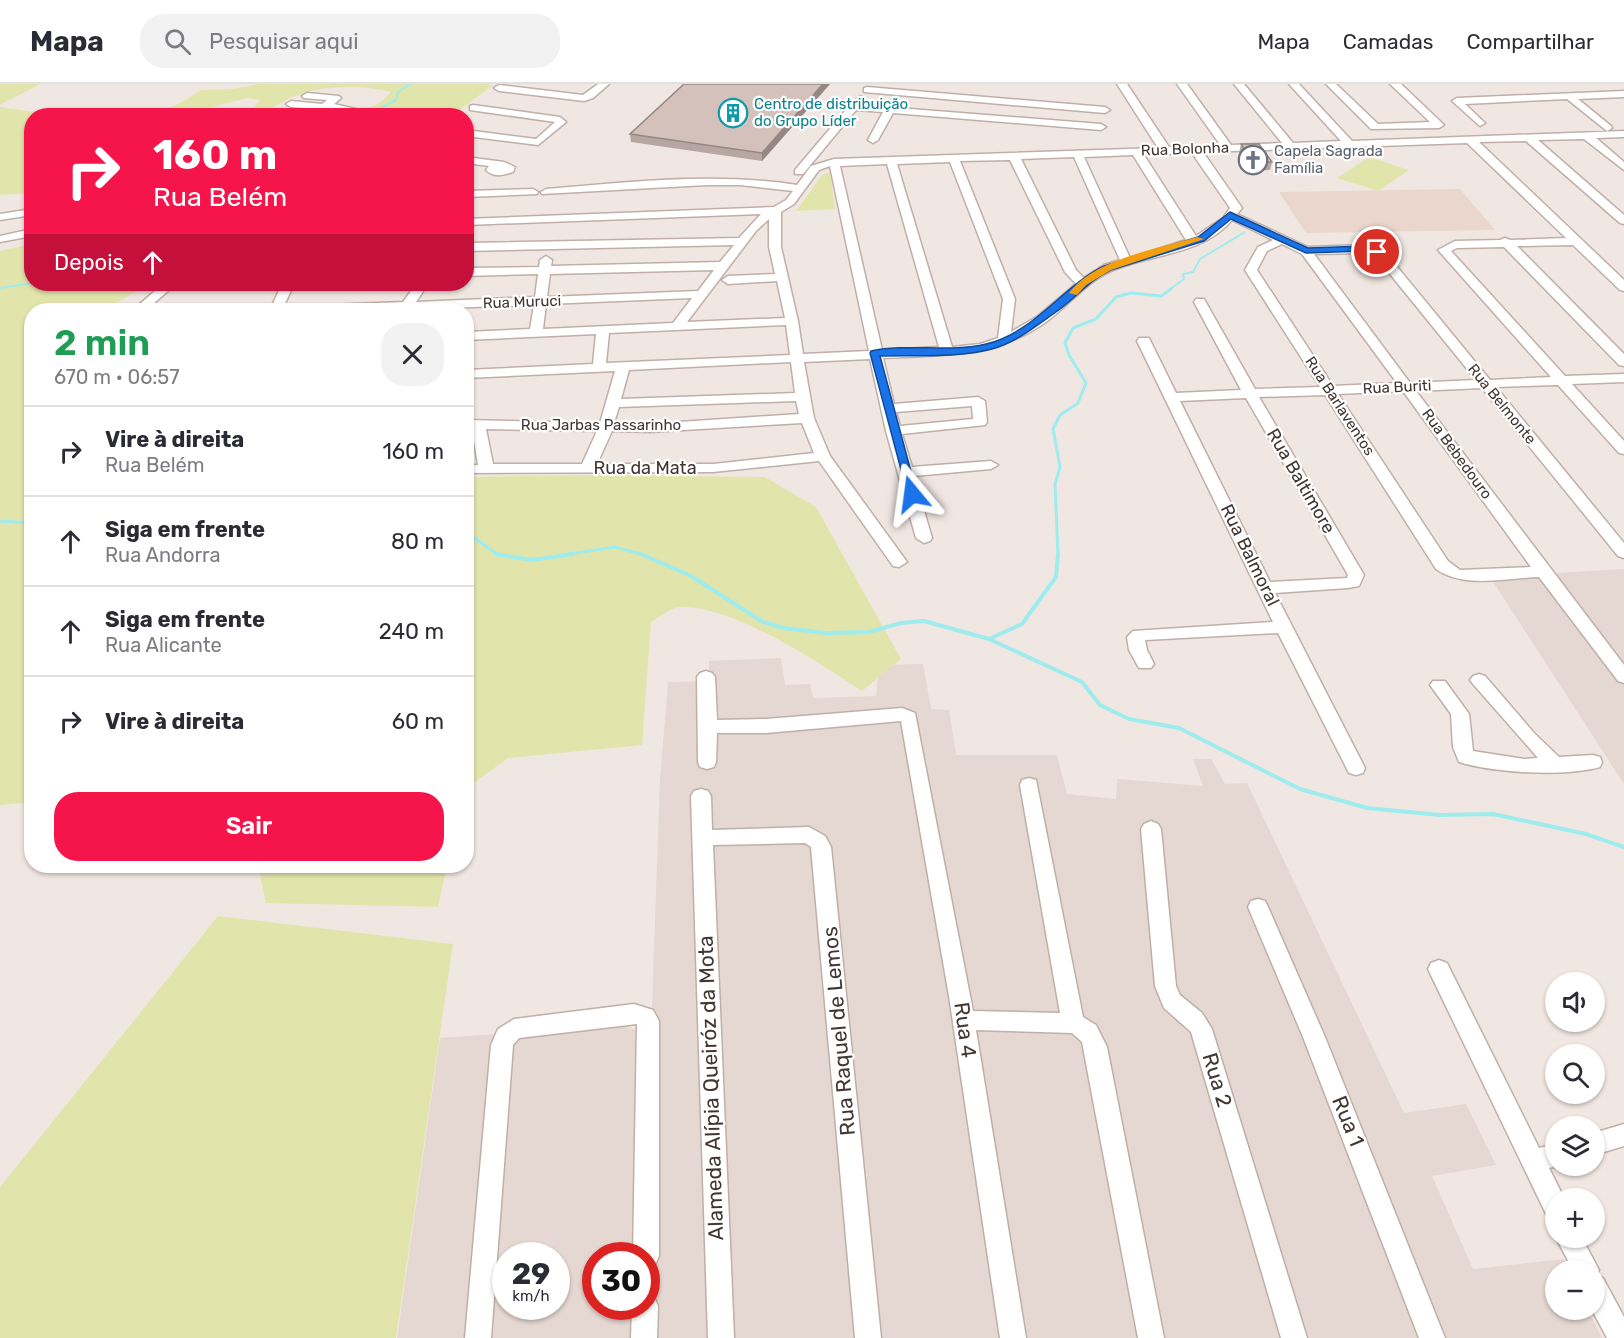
<!DOCTYPE html>
<html lang="pt">
<meta charset="utf-8">
<style>
:root{--surface:#fff;--page:#f2f2f3;--text:#2b2b33;--muted:#7c7c81;--line:#e1e1e2;--accent:#f6154a}
body{margin:0;font-family:Rubik,sans-serif;background:var(--page);color:var(--text);height:100vh;display:flex;flex-direction:column;font-size:22px;white-space:nowrap}
*{box-sizing:border-box;margin:0}
p{font-size:20px;color:var(--muted)}
.icon{flex:none;width:33px;height:33px;fill:none;stroke:currentColor;stroke-width:2;stroke-linecap:round;stroke-linejoin:round}
.map{position:relative;flex:1;overflow:hidden}
.sheet{position:absolute;left:24px;top:219px;width:450px;height:570px;display:flex;flex-direction:column;background:var(--surface);border-radius:24px;box-shadow:0 2px 4px #0004}
.sheet>*{flex:none}
.top-card{position:absolute;left:24px;top:24px;width:450px;height:183px;border-radius:24px;box-shadow:0 2px 4px #0004;background:#f6154a;color:#fff;overflow:hidden}
.buttons{position:absolute;left:1545px;top:888px;display:grid;gap:12px}
.buttons a{display:grid;place-items:center;width:60px;height:60px;border-radius:50%;background:var(--surface);box-shadow:0 2px 4px #0004;font-size:30px}
.speed{position:absolute;left:492px;top:1158px;display:flex;gap:12px;font-size:30px;font-weight:700;text-align:center}
.speed>*{display:grid;place-content:center;width:78px;height:78px;border-radius:50%;background:var(--surface);box-shadow:0 2px 4px #0004;line-height:1}
.speed small{font-size:15px;font-weight:400}
.speed .limit{border:9px solid #d22;background:#fff;color:#111}
.pin{position:absolute;display:grid;place-items:center;width:51px;height:51px;color:#fff;margin:-26px;border:3px solid #fff;border-radius:50%;box-shadow:0 2px 6px #0007}
.me{position:absolute;width:66px;margin:-33px;rotate:344deg;stroke-linejoin:round;filter:drop-shadow(0 0 4px #0008)}
.turn{display:flex;align-items:center;gap:21px;height:126px;padding:0 30px;font-size:27px}
.turn .icon{width:78px;height:78px;stroke-width:2.5}
.turn b{display:block;font-size:42px;line-height:51px}
.then{display:flex;align-items:center;height:57px;padding:0 30px;background:#0003;gap:12px;font-size:22px}
.round{display:grid;place-items:center;flex:none;width:63px;height:63px;border-radius:24px;background:var(--page)}
.summary{display:flex;align-items:center;justify-content:space-between;height:102px;padding:0 30px}
h1{font-size:36px;font-weight:600;line-height:45px;color:#1e9e55}
.cta{display:flex;gap:12px;margin-top:auto;padding:12px 30px}
.cta a{flex:1;height:69px;border-radius:24px;background:var(--accent);color:#fff;font-size:24px;font-weight:600;line-height:69px;text-align:center}
ul{padding:0;list-style:none}
li{display:flex;align-items:center;gap:18px;height:90px;padding:0 30px;border-top:2px solid var(--line)}
li div{flex:1}
li b{display:block;font-size:22px}
li em{font-style:normal}
header{display:flex;align-items:center;gap:36px;box-sizing:border-box;height:84px;padding:0 30px;background:var(--surface);border-bottom:2px solid var(--line)}
header strong{font-size:28px}
nav{display:flex;gap:33px;margin-inline-start:auto;font-size:21px}
.search{width:420px;height:54px;background:var(--page);display:flex;align-items:center;gap:15px;box-sizing:border-box;padding:0 21px;border-radius:24px;color:var(--muted);font-size:22px}
.map>svg:first-child{display:block}
.residential{fill:#e5d7d1;fill-rule:evenodd}
.education{fill:#ead6cc}
.green{fill:#e2e5ab}
.lines{fill:none;stroke-linecap:round;stroke-linejoin:round}
.stream-far2{stroke:#9eecee;stroke-width:2}
.stream-far1{stroke:#9eecee;stroke-width:3}
.stream{stroke:#9eecee;stroke-width:4}
.minor-casing{stroke:#bfafa8;stroke-width:3}
.minor{fill:#fff;fill-rule:evenodd}
.wall{fill:#b7a6a1}
.shaded-wall{fill:#958783}
.building{fill:#d5c1bb;stroke:#958783;stroke-width:1.5}
.route{fill:#1a73e8;stroke:#114b97;stroke-width:1.5}
.slow{fill:#f59e0b}
.labels{text-anchor:middle;stroke-width:4.5;stroke-linejoin:round;paint-order:stroke}
.far-culture-label{font-size:15px;fill:#0d838f;stroke:#fff;text-anchor:start}
.far-street-label{font-size:15px;fill:#423633;stroke:#fff}
.far-worship-label{font-size:15px;fill:#5b616d;stroke:#fff;text-anchor:start}
.street-label{font-size:18px;fill:#423633;stroke:#fff}
.near-street-label{font-size:21px;fill:#423633;stroke:#fff}
</style>
<header>
<strong>Mapa</strong>
<div class="search"><svg class="icon" aria-label="search" viewBox="0 0 24 24"><circle cx="10" cy="10" r="6"/><path d="M15 15l6 6"/></svg>Pesquisar aqui</div>
<nav><a>Mapa</a><a>Camadas</a><a>Compartilhar</a></nav>
</header>
<div class="map">
<svg width="1624" height="1254" viewBox="0 0 1624 1254">
<rect width="100%" height="100%" fill="#f1e7e2"/>
<path class="residential" d="M1624 485V700L1490 493Z
M781 574 785 601 810 600 813 614 876 612 879 581 923 580 931 625 949 626 956 671H1057L1067 710 1116 715 1117 695 1203 702 1193 675H1211L1225 700 1247 699 1404 1029 1466 1020 1496 1081 1432 1092 1473 1185 1564 1175 1569 1186H1556V1226H1588L1602 1254H397L440 954 620 941 651 951 660 696 668 598 709 597V577ZM506 1172H556V1222H506ZM596 1172H646V1222H596Z"/>
<path class="education" d="M1460 105 1495 146 1306 149 1279 108Z"/>
<path class="green" d="M0 0H40L0 21Z
M259 0H486L493 1 453 31H354L381 18 391 8C362 0 318 1 290 14 275 21 264 32 247 31L260 16 247 14 197 27 190 31H123L157 29 182 18 201 6 233 5Z
M0 23 56 31 32 32 31 109 0 111Z
M1369 73 1409 86 1378 107 1337 94Z
M830 88 835 125 796 127 822 91Z
M31 160 32 200H148L105 226H32L31 718 0 721V167Z
M593 391 765 393 816 423 901 575 862 607C818 578 732 521 680 523 671 524 659 533 651 538L642 661 508 674 467 704V393Z
M258 782H447L438 823 266 819Z
M218 832 453 860 396 1254H0V1103Z"/>
<g class="lines">
<path class="stream-far2" d="M366 32 396 16 398 8 410 0
M0 204 32 199
M1169 206 1184 195 1183 190 1193 188 1200 175 1245 148"/>
<path class="stream-far1" d="M0 437 32 439
M466 448 497 470 503 471
M563 471 615 463 644 471
M1058 471 1055 400 1060 383 1053 345 1060 331 1078 319 1086 299 1069 271 1065 259 1073 244 1096 235 1116 213 1131 209 1161 212 1171 205"/>
<path class="stream" d="M496 470 532 476 573 470
M641 470 691 492 763 538 784 544 825 549 869 548 901 539 924 537 989 555 1082 598 1100 621 1129 635 1179 644 1300 705 1367 724 1440 731 1493 730 1586 750 1624 763
M989 555 1022 540 1056 493 1058 470"/>
<g class="minor-casing">
<path id="minor" d="M598 0H609L593 14 584 17 499 7 494 4 499 1 583 11Z
M1117 0H1127L1169 63 1221 62 1177 0H1187L1231 61 1282 59 1234 0H1244L1293 59 1341 57 1289 0H1299L1352 57 1624 47V53L1596 54 1624 78V86L1584 55 1538 56 1624 131V140L1620 139 1526 57 1479 58 1624 196V207L1620 206 1573 161 1517 162 1624 270V282L1619 281 1504 163 1457 164 1451 167 1565 292 1624 290V298L1572 300 1624 357V370L1619 369 1558 301 1496 303 1624 459V474L1618 472 1482 304 1416 307 1624 581V599L1618 597 1539 493C1506 494 1464 505 1436 485L1325 311 1259 313 1364 491 1359 502 1348 504 1275 509 1365 684 1363 689 1356 691 1349 689 1278 549 1145 556 1147 566 1154 580 1151 584H1139L1129 566 1127 553 1133 547 1273 538 1137 257 1139 254H1149L1176 309 1241 306 1194 218 1196 215H1204L1255 305 1320 303 1245 186 1258 163 1273 156 1232 136C1203 171 1150 170 1111 187 1086 198 1068 222 1046 238 994 274 944 271 883 274L894 320 978 313 985 317 987 338 985 341 902 350 912 383 991 377 998 381 991 385 914 392 932 454 930 457 924 459 916 454 886 347 870 275 804 278 814 334 830 372 907 478 899 483 893 482 819 377 713 388 466 389V381H478L472 344H466V336L600 339 615 287 466 294V286L593 280 596 250 466 256V248L530 245 534 221 386 226H298L304 222 403 218 416 200H428L416 218 535 213 538 190 466 192V184L539 183 540 176 546 172 552 176 551 182 720 178 734 161 466 167V159L739 154 761 130 466 141V135L774 123 786 116 793 107 740 101H707L542 110 541 108 546 105C630 98 713 88 797 101L811 82 834 75 1158 64ZM1467 59 1566 154 1510 156 1505 154 1500 156 1455 157 1438 166 1551 293 1490 296 1385 168 1365 161 1308 163 1237 130 1242 124 1203 68ZM1192 69 1230 124 1223 134 1196 152 1144 71ZM1133 71 1186 156 1130 174 1084 73ZM1074 73 1120 176 1104 181 1084 194 1076 186 1021 75ZM1010 76 1065 188 1076 200 1038 232 1011 248 1015 215 960 77ZM950 78 1003 215 998 254 980 260 952 263 897 80ZM887 80 939 263 882 266 840 82ZM830 82 869 267 803 270 798 237 781 163V128L794 120 819 86ZM769 135V163L775 190 728 192 722 196 728 200 777 197 785 234 687 238 756 147ZM1282 160 1302 170 1397 299 1333 302 1257 186 1267 167ZM1364 169 1377 174 1476 296 1410 299 1314 170ZM714 186 698 207 547 213 550 190ZM692 214 673 239 543 245 546 220ZM786 241 790 271 606 279 609 249ZM791 278 795 309 621 315 629 286ZM1403 307 1531 483 1460 486 1448 477 1338 310ZM1246 314 1348 491 1347 494 1270 498 1180 317ZM796 317 799 330 650 340 614 339 619 323ZM972 322 973 335 900 342 896 328ZM802 339 814 369 713 380H597L612 347 650 348ZM486 345 597 347 582 380H493Z
M1326 0H1336L1378 40 1430 38 1390 0H1401L1444 41 1439 44 1371 45Z
M867 3 1105 23 1110 26 1105 29 864 8V4Z
M1624 7V13L1578 15 1611 42 1612 44 1607 47 1567 15 1465 20 1485 39 1480 42 1452 17 1457 14Z
M307 9 339 12 341 14 334 20 360 26 355 29 328 25 319 32H307L315 25 291 23 286 20 291 17 322 20 327 16 304 14 302 12Z
M860 12 865 15 860 21 1101 40 1106 43 1101 46 893 29 878 56 873 59 868 56 883 28 856 26 803 90H795V86L850 21Z
M473 21 560 33 566 38 538 61 466 52V46L536 55 555 38 470 26V22Z
M466 73 504 78 515 83 513 88C503 91 494 94 486 86L489 82 466 79Z
M533 105 538 108 537 110 466 113V107Z
M32 125V131L0 136V130Z
M32 145V152L0 158V152Z
M163 200H176L146 226H133Z
M282 200H294L282 226H270Z
M706 587 712 589 715 593 717 636 766 635 902 624 915 629 973 927 1060 929 1020 701 1022 696 1029 694 1036 696 1083 933 1096 941 1107 963 1164 1254H1138L1082 958 1072 949 976 946 1026 1254H1000L949 912 901 637 766 649H717L716 678 714 683 707 685 700 683 698 678 697 593 700 589Z
M1479 590 1485 592 1535 650 1559 673 1593 671 1600 673 1602 678 1600 683C1565 693 1495 689 1459 678L1453 663 1451 630 1430 601 1433 597H1445L1469 630 1473 667 1524 675 1538 674 1473 600 1470 596 1473 592Z
M701 705 708 707 711 712 712 746 809 743 825 752 831 763 881 1254H855L811 763 805 759 713 761 734 1254H708L691 712 694 707Z
M1151 737 1158 740 1161 745 1176 902 1180 911 1202 929 1212 945 1307 1254H1281L1191 948 1164 924 1155 902 1141 745 1144 740Z
M1258 815 1265 817 1268 823 1325 953 1445 1254H1419L1303 953 1248 823 1251 817Z
M1439 876 1447 879 1539 1064 1556 1060V1082H1558L1549 1084 1564 1114H1556V1136L1547 1132 1428 885 1431 879Z
M634 920 653 926 659 937V1172L655 1181 646 1184V1172H633L637 940 519 954 513 961 491 1254H465L491 961 498 945 514 935Z
M1624 1040V1062L1594 1071V1049Z
M1556 1154H1582L1599 1186 1597 1191 1603 1194 1624 1233V1254H1607L1592 1226H1594V1186H1573Z
M646 1210 654 1213 658 1222 657 1254H631L632 1222H646Z"/>
</g>
<use href="#minor" class="minor"/>
</g>
<path class="wall" d="M830 0 762 77 631 58 630 50Z
M1241 60 1272 78 1270 86 1251 87 1239 69Z"/>
<path class="shaded-wall" d="M823 0H830L762 77V69Z"/>
<path class="building" d="M684 0H823L762 69 630 50Z
M1241 60H1259L1272 78H1253Z"/>
<path class="route" d="M1230 128 1308 164 1365 162 1381 168 1377 171 1365 167 1306 169 1231 135 1204 157 1111 186C1089 196 1075 215 1056 228 1036 242 1015 259 992 265 959 274 915 271 880 272L917 410 912 413 908 412 870 269 871 267C908 259 949 269 986 260 1034 249 1063 202 1104 182L1198 153Z"/>
<path class="slow" d="M1197 153 1204 155 1111 186 1086 201 1077 211 1069 209C1095 175 1157 165 1197 153Z"/>
<defs>
<g id="building-ring" transform="scale(1.5)"><circle r="9.5" fill="#fff" stroke="#0f9aa8" stroke-width="1.5"/><path d="M-4-6H4V6H1V3H-1V6H-4ZM-2.5-4.3h1.7v1.8h-1.7ZM.8-4.3h1.7v1.8H.8ZM-2.5-1h1.7V.8h-1.7ZM.8-1h1.7V.8H.8Z" fill="#0f9aa8"/></g>
<g id="church-ring" transform="scale(1.5)"><circle r="9.5" fill="#fff" stroke="#6b7280" stroke-width="1.5"/><path d="M-1.2-6h2.4v3.5h3.3v2.4h-3.3V6h-2.4V-.1h-3.3v-2.4h3.3Z" fill="#6b7280"/></g>
</defs>
<g fill-rule="evenodd">
<use href="#building-ring" x="733" y="29"/>
<use href="#church-ring" x="1253" y="76"/>
</g>
<g class="labels">
<g class="far-culture-label">
<text x="754" y="25">Centro de distribuição<tspan x="754" dy="17">do Grupo Líder</tspan></text>
</g>
<g class="far-street-label">
<text transform="translate(1185 65) rotate(-2)" y="5">Rua Bolonha</text>
<text transform="translate(522 218) rotate(-2)" y="5">Rua Muruci</text>
<text transform="translate(1397 303) rotate(-3)" y="5">Rua Buriti</text>
<text transform="translate(1502 320) rotate(51)" y="5">Rua Belmonte</text>
<text transform="translate(1340 322) rotate(57)" y="5">Rua Barlaventos</text>
<text x="601" y="346">Rua Jarbas Passarinho</text>
<text transform="translate(1457 370) rotate(54)" y="5">Rua Bebedouro</text>
</g>
<g class="far-worship-label">
<text x="1274" y="72">Capela Sagrada<tspan x="1274" dy="17">Família</tspan></text>
</g>
<g class="street-label">
<text x="645" y="390">Rua da Mata</text>
<text transform="translate(1301 397) rotate(60)" y="6">Rua Baltimore</text>
<text transform="translate(1250 471) rotate(64)" y="6">Rua Balmoral</text>
</g>
<g class="near-street-label">
<text transform="translate(965 946) rotate(82)" y="7">Rua 4</text>
<text transform="translate(839 947) rotate(-95)" y="7">Rua Raquel de Lemos</text>
<text transform="translate(1217 996) rotate(73)" y="7">Rua 2</text>
<text transform="translate(711 1004) rotate(-92)" y="7">Alameda Alípia Queiróz da Mota</text>
<text transform="translate(1348 1037) rotate(68)" y="7">Rua 1</text>
</g>
</g>
</svg>
<div class="buttons">
<a><svg class="icon" aria-label="sound" viewBox="0 0 24 24"><path d="M4 9h4l5-4v14l-5-4H4zM17 9q2 3 0 6"/></svg></a>
<a><svg class="icon" aria-label="search" viewBox="0 0 24 24"><circle cx="10" cy="10" r="6"/><path d="M15 15l6 6"/></svg></a>
<a><svg class="icon" aria-label="layers" viewBox="0 0 24 24"><path d="M12 4l9 5-9 5-9-5zM3 14l9 5 9-5"/></svg></a>
<a>+</a>
<a>−</a>
</div>
<div class="speed"><div>29<small>km/h</small></div><div class="limit">30</div></div>
<div class="pin" style="left:1377px;top:168px;background:#d93025"><svg class="icon" aria-label="arrive" viewBox="0 0 24 24"><path d="M6 21V4h12l-3 4 3 4H6"/></svg></div>
<svg class="me" style="left:912px;top:410px" viewBox="-20 -20 40 40"><path d="M0-17L14 15 0 8-14 15z" fill="#1a73e8" stroke="#fff" stroke-width="4"/></svg>
<div class="top-card">
<div class="turn"><svg class="icon" aria-label="right" viewBox="0 0 24 24"><path d="M7 20v-9h11M14 6l5 5-5 5"/></svg><div><b>160 m</b>Rua Belém</div></div>
<div class="then">Depois<svg class="icon" aria-label="ahead" viewBox="0 0 24 24"><path d="M12 20V5M6 11l6-6 6 6"/></svg></div>
</div>
<section class="sheet">
<div class="summary"><div><h1>2 min</h1><p>670 m · 06:57</p></div><a class="round"><svg class="icon" aria-label="close" viewBox="0 0 24 24"><path d="M6 6l12 12M18 6L6 18"/></svg></a></div>
<ul>
<li><svg class="icon" aria-label="right" viewBox="0 0 24 24"><path d="M7 20v-9h11M14 6l5 5-5 5"/></svg><div><b>Vire à direita</b><p>Rua Belém</p></div><em>160 m</em></li>
<li><svg class="icon" aria-label="ahead" viewBox="0 0 24 24"><path d="M12 20V5M6 11l6-6 6 6"/></svg><div><b>Siga em frente</b><p>Rua Andorra</p></div><em>80 m</em></li>
<li><svg class="icon" aria-label="ahead" viewBox="0 0 24 24"><path d="M12 20V5M6 11l6-6 6 6"/></svg><div><b>Siga em frente</b><p>Rua Alicante</p></div><em>240 m</em></li>
<li><svg class="icon" aria-label="right" viewBox="0 0 24 24"><path d="M7 20v-9h11M14 6l5 5-5 5"/></svg><div><b>Vire à direita</b></div><em>60 m</em></li>
</ul>
<div class="cta"><a>Sair</a></div>
</section>
</div>
